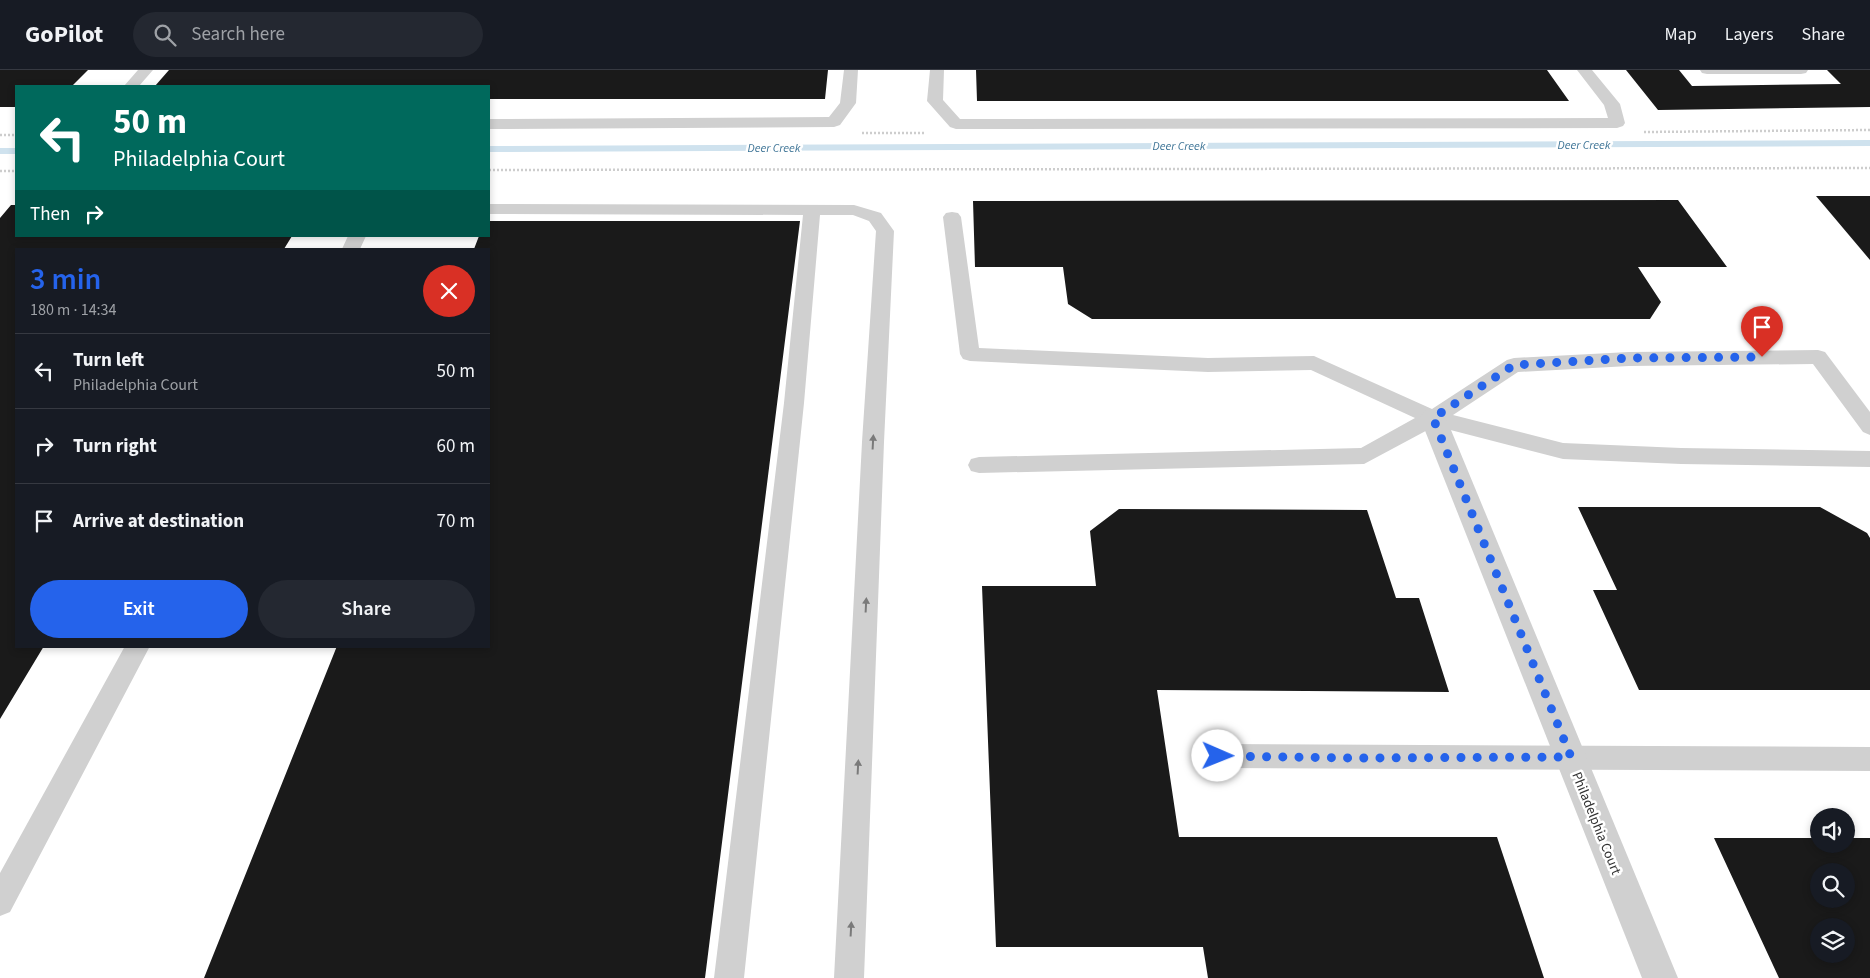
<!DOCTYPE html>
<meta charset="utf-8">
<style>
:root{--surface:#171b24;--page:#242831;--text:#f1f3f6;--muted:#9ea1a6;--line:#363941;--accent:#2563eb}
body{margin:0;font-family:"Source Sans 3",sans-serif;background:var(--page);color:var(--text);height:100vh;display:flex;flex-direction:column;font-size:19px;white-space:nowrap}
*{box-sizing:border-box;margin:0}
p{font-size:16px;color:var(--muted)}
.icon{flex:none;width:28px;height:28px;fill:none;stroke:currentColor;stroke-width:2;stroke-linecap:round;stroke-linejoin:round}
.map{position:relative;flex:1;overflow:hidden}
.sheet{position:absolute;left:15px;top:178px;width:475px;height:400px;display:flex;flex-direction:column;background:var(--surface);border-radius:0px;box-shadow:0 2px 8px #0003}
.sheet>*{flex:none}
.banner{position:absolute;left:15px;top:15px;width:475px;height:152px;border-radius:0px;box-shadow:0 2px 8px #0003;background:#00695c;color:#fff;overflow:hidden}
.tools{position:absolute;left:1810px;top:738px;display:grid;gap:10px}
.tools a{display:grid;place-items:center;width:45px;height:45px;border-radius:50%;background:var(--surface);box-shadow:0 2px 8px #0003;font-size:25px}
.pin{position:absolute;display:grid;place-items:center;width:42px;height:42px;color:#fff;margin:-51px -21px;border-radius:50% 50% 50% 0;rotate:-45deg;box-shadow:0 0 5px #0007}
.pin .icon{rotate:45deg}
.me{position:absolute;width:55px;margin:-28px;rotate:91deg;stroke-linejoin:round;filter:drop-shadow(0 0 4px #0008)}
.turn{display:flex;align-items:center;gap:18px;height:105px;padding:0 15px;font-size:22px}
.turn .icon{width:65px;height:65px;stroke-width:2.5}
.turn b{display:block;font-size:35px;line-height:42px}
.then{display:flex;align-items:center;height:48px;padding:0 15px;background:#0003;gap:10px;font-size:19px}
.round{display:grid;place-items:center;flex:none;width:52px;height:52px;border-radius:26px;background:var(--page)}
.summary{display:flex;align-items:center;justify-content:space-between;height:85px;padding:0 15px}
h1{font-size:30px;font-weight:600;line-height:38px;color:var(--accent)}
.button{display:flex;gap:10px;margin-top:auto;padding:10px 15px}
.button a{flex:1;height:58px;border-radius:30px;background:var(--accent);color:#fff;font-size:20px;font-weight:600;line-height:58px;text-align:center}
.button a+a{background:var(--page);color:var(--text)}
ul{padding:0;list-style:none}
li{display:flex;align-items:center;gap:15px;height:75px;padding:0 15px;border-top:1px solid var(--line)}
li div{flex:1}
li b{display:block;font-size:19px}
li em{font-style:normal}
header{display:flex;align-items:center;gap:30px;box-sizing:border-box;height:70px;padding:0 25px;background:var(--surface);border-bottom:1px solid var(--line)}
header strong{font-size:24px}
nav{display:flex;gap:28px;margin-inline-start:auto;font-size:18px}
.search{width:350px;height:45px;background:var(--page);display:flex;align-items:center;gap:12px;box-sizing:border-box;padding:0 18px;border-radius:28px;color:var(--muted);font-size:19px}
.map>svg:first-child{display:block}
.lines{fill:none;stroke-linecap:round;stroke-linejoin:round}
.stream{fill:#cfe2ee;fill-rule:evenodd}
.building{fill:#1a1a1a;fill-rule:evenodd}
.path{stroke:#cdcdcd;stroke-width:2.5;stroke-dasharray:2 2;stroke-linecap:butt}
.lane{fill:#d0d0d0;fill-rule:evenodd}
.street{fill:#d0d0d0;fill-rule:evenodd}
.oneway{fill:#7a7a7a}
.route{stroke:#2563eb;stroke-width:9;stroke-dasharray:0 16.2}
.labels{text-anchor:middle;stroke-width:5;stroke-linejoin:round;paint-order:stroke}
.far-water-label{font-size:12px;font-style:italic;fill:#3f7597;stroke:#fff}
.street-label{font-size:14px;fill:#333;stroke:#fff}
</style>
<header>
<strong>GoPilot</strong>
<div class="search"><svg class="icon" aria-label="search" viewBox="0 0 24 24"><circle cx="10" cy="10" r="6"/><path d="M15 15l6 6"/></svg>Search here</div>
<nav><a>Map</a><a>Layers</a><a>Share</a></nav>
</header>
<div class="map">
<svg width="1870" height="908" viewBox="0 0 1870 908">
<rect width="100%" height="100%" fill="#fff"/>
<g class="lines">
<path class="stream" d="M1870 70V76L489 82V76Z
M0 78H16V84H0Z"/>
</g>
<path class="building" d="M0 0H88L72 16H16V37H0Z
M169 0H828L825 29H489V16H155Z
M976 0H1547L1569 31H977Z
M1626 0H1679L1692 16 1841 14 1827 0H1870V37L1658 40Z
M1816 126H1870V190Z
M1678 130 1727 197H1638L1661 232 1650 249H1092L1068 234 1063 197H975L973 131Z
M11 135H16V166H292L284 179H16V576H44L0 649V148Z
M489 151H800L705 908H204L337 576H489V179H474L479 166H489Z
M1578 437H1820L1867 463 1870 468V620H1639L1593 520H1617Z
M1119 439 1367 440 1396 528H1419L1449 622 1157 620 1179 767H1497L1544 908H1208L1203 877H996L982 516H1096L1090 461Z
M1714 768H1819V774H1846V768H1870V908H1779ZM1819 801H1846V829H1819ZM1819 856H1846V884H1819Z"/>
<g class="lines">
<path class="path" d="M1644 62 1870 60
M862 63H926
M0 65H16
M489 100 1870 98
M0 101H16"/>
<path class="lane" d="M138 0H153L139 16H124Z
M844 0H858L856 33 840 55 834 57 489 59V49L829 47 840 33Z
M930 0H944L943 30 960 49 1608 48 1604 35 1577 0H1592L1620 34 1625 53 1623 56 1617 58 956 59 950 57 927 31Z
M1700 0H1808L1806 3 1801 4H1707L1702 3Z
M489 134 854 135 881 143 894 161 884 372 864 908H834L862 372 876 161 869 151 853 145H820L804 333 744 908H714L784 333 803 145 489 144Z
M952 142 958 143 961 147 979 278 1208 288 1314 286 1432 339 1507 290 1514 288 1629 282 1818 280 1825 282 1870 342V365L1863 362 1813 294 1629 296 1518 302 1453 345 1563 373 1681 378 1870 381V397L1681 394 1563 389 1435 356 1364 394 979 403 971 401 968 395 971 389 979 387 1361 378 1415 348 1311 300 1208 302 970 291 963 289 960 284 943 147 946 143Z
M348 166H366L360 179H342Z
M125 576H150L10 842 0 846V803Z
M1218 674 1870 677V701L1218 698 1209 695 1205 686 1209 677Z"/>
<path class="street" d="M1433 339 1442 341 1446 348 1678 908H1642L1420 348 1424 341Z"/>
</g>
<defs><path id="oneway-solid" d="M-6-.8H1V-3.2L6.5 0L1 3.2V.8H-6Z" transform="scale(1.25)"/></defs>
<g class="oneway">
<use href="#oneway-solid" transform="translate(873 372) rotate(-87)"/>
<use href="#oneway-solid" transform="translate(866 535) rotate(-87)"/>
<use href="#oneway-solid" transform="translate(858 697) rotate(-87)"/>
<use href="#oneway-solid" transform="translate(851 859) rotate(-87)"/>
</g>
<g class="lines">
<path class="route" d="M1218 686 1356 688 1571 687 1433 348 1514 295 1630 288 1762 287"/>
</g>
<g class="labels">
<g class="far-water-label">
<text x="1584" y="79">Deer Creek</text>
<text x="1179" y="80">Deer Creek</text>
<text x="774" y="82">Deer Creek</text>
</g>
<g class="street-label">
<text transform="translate(1597 753) rotate(68)" y="5">Philadelphia Court</text>
</g>
</g>
</svg>
<div class="tools">
<a><svg class="icon" aria-label="sound" viewBox="0 0 24 24"><path d="M4 9h4l5-4v14l-5-4H4zM17 9q2 3 0 6"/></svg></a>
<a><svg class="icon" aria-label="search" viewBox="0 0 24 24"><circle cx="10" cy="10" r="6"/><path d="M15 15l6 6"/></svg></a>
<a><svg class="icon" aria-label="layers" viewBox="0 0 24 24"><path d="M12 4l9 5-9 5-9-5zM3 14l9 5 9-5"/></svg></a>
</div>
<div class="pin" style="left:1762px;top:287px;background:#d93025"><svg class="icon" aria-label="arrive" viewBox="0 0 24 24"><path d="M6 21V4h12l-3 4 3 4H6"/></svg></div>
<svg class="me" style="left:1218px;top:686px" viewBox="-20 -20 40 40"><circle r="19" fill="#fff"/><path d="M0-13L10 11 0 6-10 11z" fill="#2563eb"/></svg>
<div class="banner">
<div class="turn"><svg class="icon" aria-label="left" viewBox="0 0 24 24"><path d="M17 20v-9H6M10 6l-5 5 5 5"/></svg><div><b>50 m</b>Philadelphia Court</div></div>
<div class="then">Then<svg class="icon" aria-label="right" viewBox="0 0 24 24"><path d="M7 20v-9h11M14 6l5 5-5 5"/></svg></div>
</div>
<section class="sheet">
<div class="summary"><div><h1>3 min</h1><p>180 m · 14:34</p></div><a class="round" style="background:#d93025;color:#fff"><svg class="icon" aria-label="close" viewBox="0 0 24 24"><path d="M6 6l12 12M18 6L6 18"/></svg></a></div>
<ul>
<li><svg class="icon" aria-label="left" viewBox="0 0 24 24"><path d="M17 20v-9H6M10 6l-5 5 5 5"/></svg><div><b>Turn left</b><p>Philadelphia Court</p></div><em>50 m</em></li>
<li><svg class="icon" aria-label="right" viewBox="0 0 24 24"><path d="M7 20v-9h11M14 6l5 5-5 5"/></svg><div><b>Turn right</b></div><em>60 m</em></li>
<li><svg class="icon" aria-label="arrive" viewBox="0 0 24 24"><path d="M6 21V4h12l-3 4 3 4H6"/></svg><div><b>Arrive at destination</b></div><em>70 m</em></li>
</ul>
<div class="button"><a>Exit</a><a>Share</a></div>
</section>
</div>
